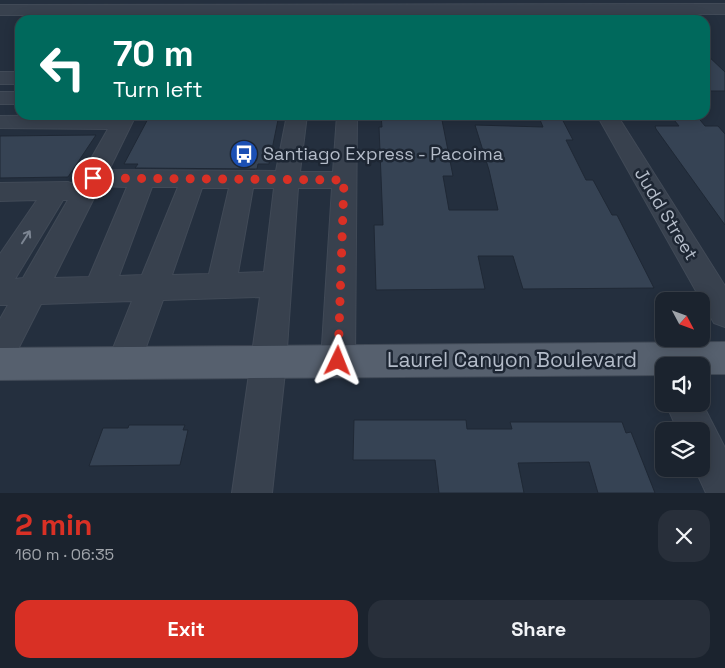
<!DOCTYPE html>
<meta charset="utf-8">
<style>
:root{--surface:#1b232e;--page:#282f3a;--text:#f1f3f6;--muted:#a0a4aa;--line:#39404a;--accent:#d93025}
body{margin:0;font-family:"Space Grotesk",sans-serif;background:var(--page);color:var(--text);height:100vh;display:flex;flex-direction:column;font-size:19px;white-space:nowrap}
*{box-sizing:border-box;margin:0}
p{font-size:16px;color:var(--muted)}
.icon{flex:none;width:28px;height:28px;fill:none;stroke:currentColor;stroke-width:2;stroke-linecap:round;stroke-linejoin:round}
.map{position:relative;height:493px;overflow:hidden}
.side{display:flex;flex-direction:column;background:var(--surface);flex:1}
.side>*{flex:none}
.guide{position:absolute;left:15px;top:15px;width:695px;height:105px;border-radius:15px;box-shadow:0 2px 12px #0003,0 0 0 1px var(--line);background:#00695c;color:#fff;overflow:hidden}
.needle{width:32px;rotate:131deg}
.fabs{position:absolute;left:655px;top:292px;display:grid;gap:10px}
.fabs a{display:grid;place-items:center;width:55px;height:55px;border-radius:10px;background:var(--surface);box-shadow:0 2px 12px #0003,0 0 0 1px var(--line);font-size:25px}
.pin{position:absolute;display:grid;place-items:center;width:42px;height:42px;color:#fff;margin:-21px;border:2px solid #fff;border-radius:50%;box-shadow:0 1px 5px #0007}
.me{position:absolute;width:55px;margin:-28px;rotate:2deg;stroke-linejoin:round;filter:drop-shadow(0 0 4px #0008)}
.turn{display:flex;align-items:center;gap:18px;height:105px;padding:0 15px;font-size:22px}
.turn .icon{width:65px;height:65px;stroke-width:2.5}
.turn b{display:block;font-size:35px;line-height:42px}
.round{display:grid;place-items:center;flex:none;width:52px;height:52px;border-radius:15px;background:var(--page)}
.head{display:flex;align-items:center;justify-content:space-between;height:85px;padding:0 15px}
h1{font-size:30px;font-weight:800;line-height:38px;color:var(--accent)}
.action{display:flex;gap:10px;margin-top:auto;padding:10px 15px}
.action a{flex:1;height:58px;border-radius:15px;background:var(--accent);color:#fff;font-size:20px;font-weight:800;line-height:58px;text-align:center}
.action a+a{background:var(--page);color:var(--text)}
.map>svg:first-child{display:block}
.building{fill:#364354;stroke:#1f2835}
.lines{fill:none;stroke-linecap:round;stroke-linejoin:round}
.minor-casing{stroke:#414a57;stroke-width:2}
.major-casing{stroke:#414a57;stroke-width:2}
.minor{fill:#38414e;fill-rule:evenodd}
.major{fill:#56606e;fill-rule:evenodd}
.oneway{stroke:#7c8592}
.route{stroke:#d93025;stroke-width:9;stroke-dasharray:0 16.2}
.labels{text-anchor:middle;stroke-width:5;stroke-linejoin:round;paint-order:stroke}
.poi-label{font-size:18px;fill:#b4bcc9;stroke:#1d2633;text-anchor:start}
.street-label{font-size:18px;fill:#b4bcc9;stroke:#1d2633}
.near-street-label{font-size:21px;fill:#b4bcc9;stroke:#1d2633}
</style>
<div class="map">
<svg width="725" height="493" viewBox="0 0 725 493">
<rect width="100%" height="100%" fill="#242f3e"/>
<path class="building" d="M213 17H256L254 20H212Z
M705 53 725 72V91H705Z
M150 115H279L269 164H258L257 169 135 168 138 164H124Z
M381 115H441L453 176H443L449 210H498L489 170 475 125 543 127 538 115H560L573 140H566L586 180H593L612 215H617L654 288 523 289 513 256H478L485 289 376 290 374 225H383L379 127H382Z
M670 115H696L705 126H718L725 134V225L656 129 655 126H679Z
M96 135 68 177 0 178V136Z
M354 420H466L467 429H512L510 422H622L626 433 631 432 655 493H598L589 462 518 463 524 493H439L435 460H353Z
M129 425H185L183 430H188L180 465 89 466 103 428H128Z"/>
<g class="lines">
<g class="minor-casing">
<path id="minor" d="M725 4V14L0 15V5Z
M0 72H20V84H0Z
M0 92H20V104H0Z
M116 115H136L109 170 276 171 287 115H307L300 172H333L337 115H357L355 361 350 372 338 377 326 372 321 361 332 188H298L286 363 272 493H232L260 297 163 300 136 375 124 379 112 375 107 363 132 301 41 304 12 361 0 366V319L8 305H0V254L37 200 0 201V183L68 182 76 185 108 129 0 128V116ZM100 186 127 187 89 277 54 278ZM152 187H178L142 275 119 276ZM202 188H229L209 274 172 275ZM253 188H274L264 272 238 273ZM63 200H68L23 278 15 279Z
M597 115H617L725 286V327L714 323Z
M701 401 725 448V493H706L695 469H701V431H678L666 404H701Z"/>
</g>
<g class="major-casing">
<path id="major" d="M725 342V374H701V366H664V375L0 380V348Z"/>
</g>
<use href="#minor" class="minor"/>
<use href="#major" class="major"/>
</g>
<defs><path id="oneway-shaft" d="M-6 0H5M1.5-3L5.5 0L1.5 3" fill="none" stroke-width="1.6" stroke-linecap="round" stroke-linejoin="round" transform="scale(1.25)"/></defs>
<use class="oneway" href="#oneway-shaft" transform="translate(26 237) rotate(-57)"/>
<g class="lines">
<path class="route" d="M93 178 344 180 338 361"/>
</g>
<defs>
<g id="bus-disc" transform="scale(1.4375)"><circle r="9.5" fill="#1a4fb4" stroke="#1d2633"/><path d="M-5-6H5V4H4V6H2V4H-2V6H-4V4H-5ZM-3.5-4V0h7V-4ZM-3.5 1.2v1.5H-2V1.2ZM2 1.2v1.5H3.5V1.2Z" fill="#fff"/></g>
</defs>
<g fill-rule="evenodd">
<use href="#bus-disc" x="244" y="154"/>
</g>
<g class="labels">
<g class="poi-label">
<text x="263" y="160">Santiago Express - Pacoima</text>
</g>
<g class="street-label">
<text transform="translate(666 214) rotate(59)" y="6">Judd Street</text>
</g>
<g class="near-street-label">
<text x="512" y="367">Laurel Canyon Boulevard</text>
</g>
</g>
</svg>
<div class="fabs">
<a><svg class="needle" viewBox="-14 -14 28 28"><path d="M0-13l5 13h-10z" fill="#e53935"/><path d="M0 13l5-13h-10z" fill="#a0a4aa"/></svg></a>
<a><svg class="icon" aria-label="sound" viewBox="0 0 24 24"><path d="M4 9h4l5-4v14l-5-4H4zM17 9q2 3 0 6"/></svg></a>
<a><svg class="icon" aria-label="layers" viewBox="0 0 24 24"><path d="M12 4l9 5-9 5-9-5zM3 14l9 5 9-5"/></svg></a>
</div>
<div class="pin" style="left:93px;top:178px;background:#d93025"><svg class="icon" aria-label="arrive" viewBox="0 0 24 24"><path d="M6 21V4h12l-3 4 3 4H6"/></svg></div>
<svg class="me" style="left:338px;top:361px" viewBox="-20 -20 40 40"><path d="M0-17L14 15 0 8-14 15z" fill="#d93025" stroke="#fff" stroke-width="4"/></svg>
<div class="guide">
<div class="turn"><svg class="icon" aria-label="left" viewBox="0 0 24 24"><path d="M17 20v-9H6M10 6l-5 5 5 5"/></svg><div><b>70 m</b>Turn left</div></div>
</div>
</div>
<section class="side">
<div class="head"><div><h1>2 min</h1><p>160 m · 06:35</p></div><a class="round"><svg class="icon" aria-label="close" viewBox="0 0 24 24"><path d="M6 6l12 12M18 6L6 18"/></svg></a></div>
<div class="action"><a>Exit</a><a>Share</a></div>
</section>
